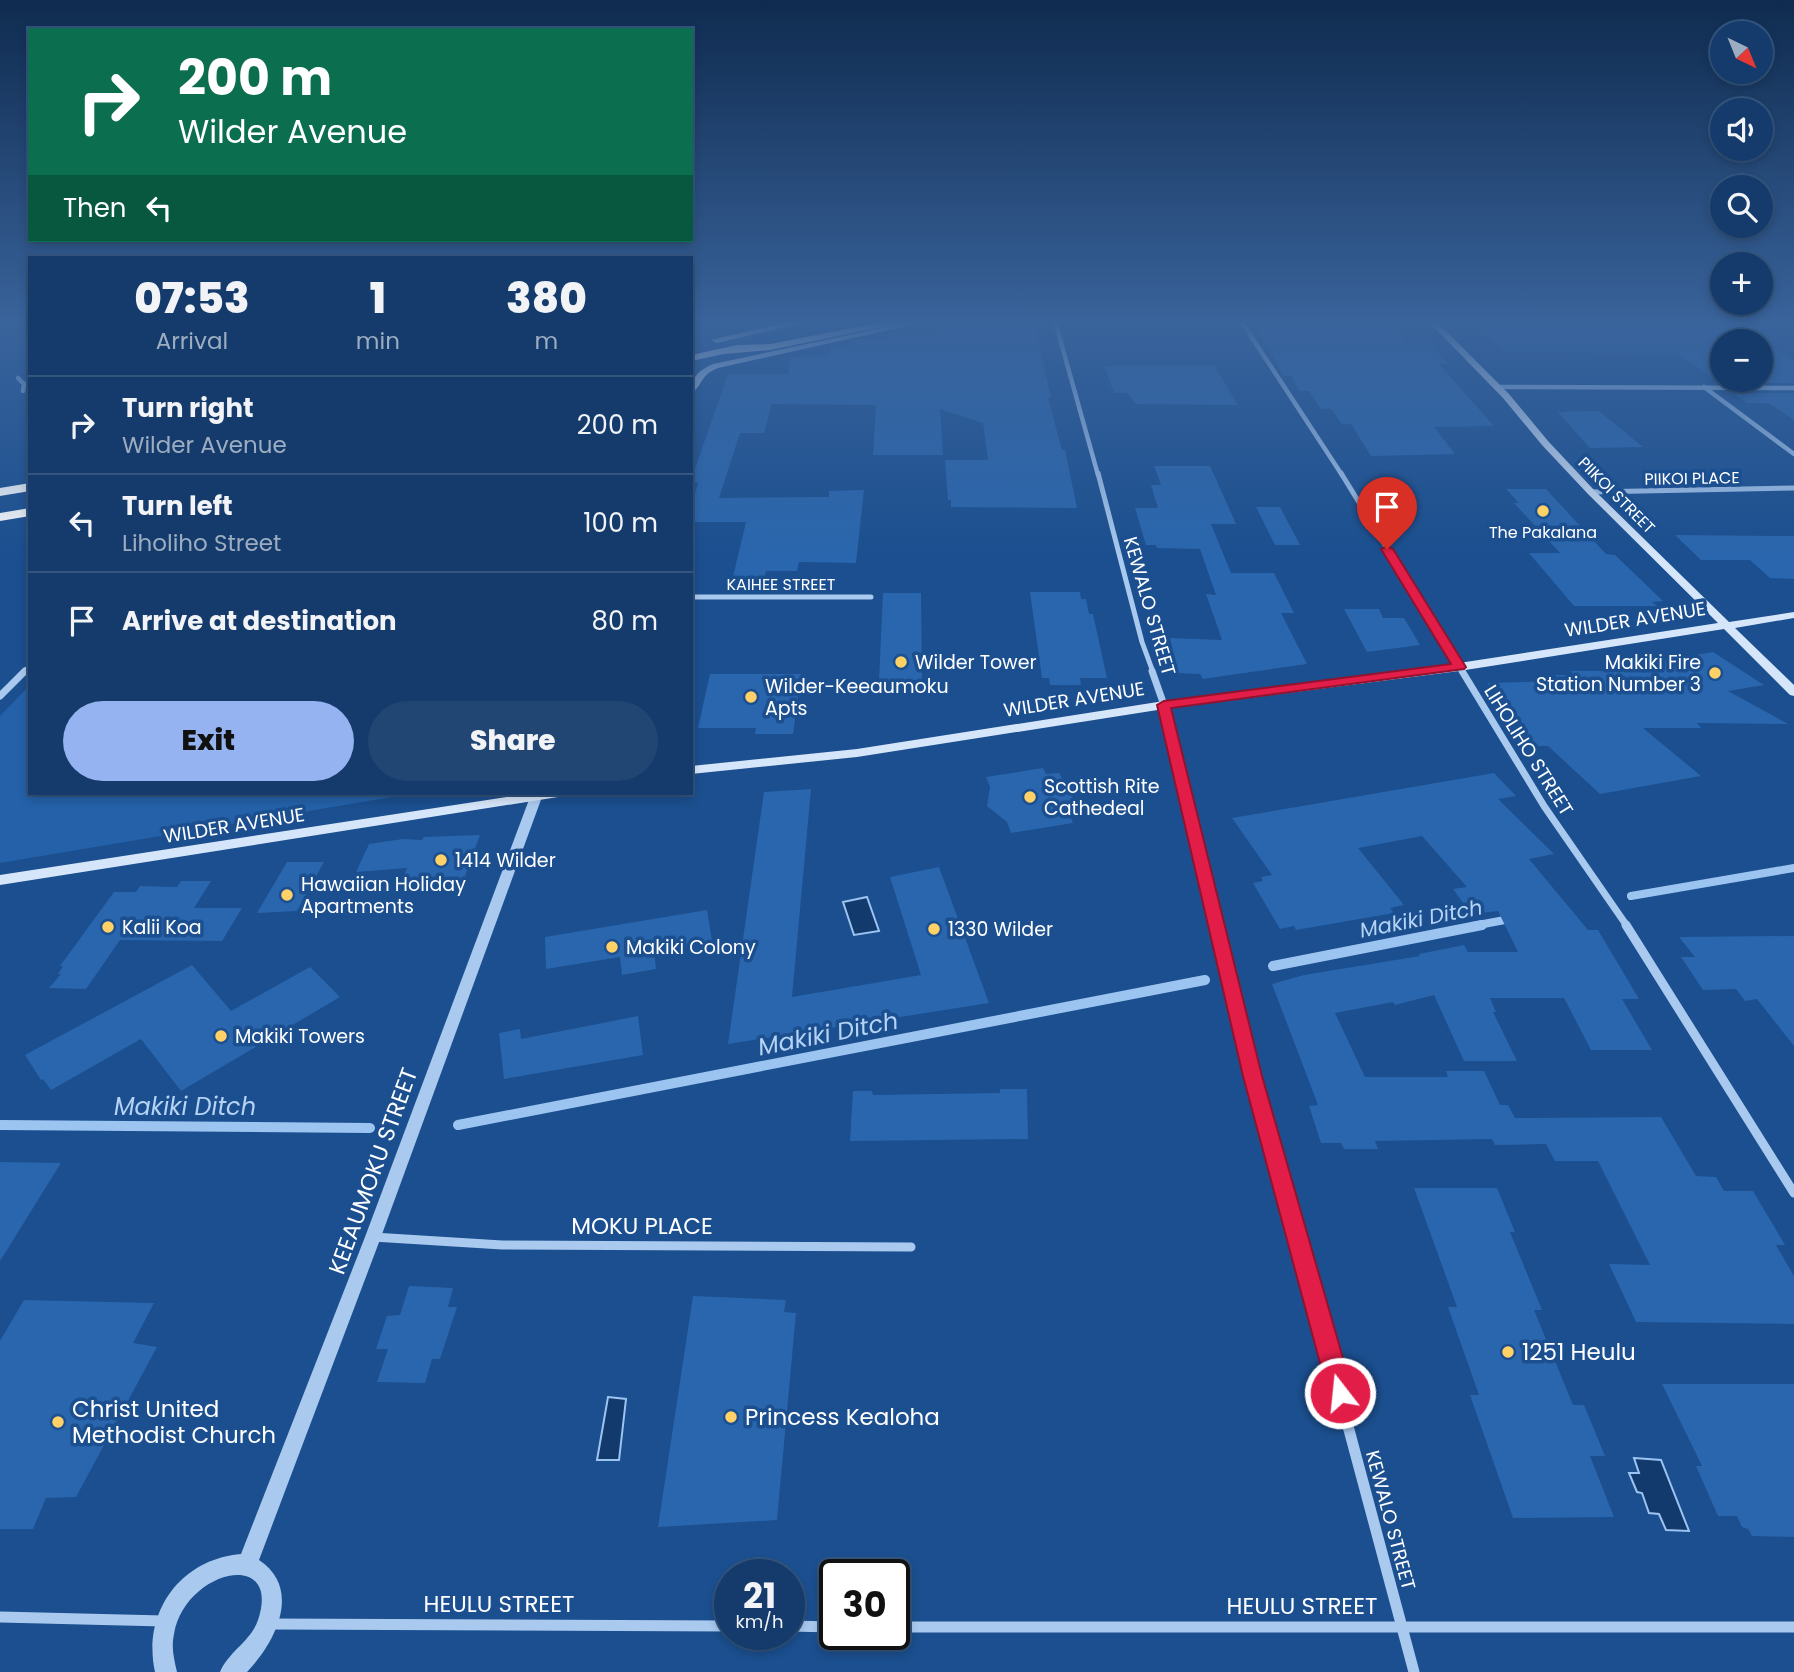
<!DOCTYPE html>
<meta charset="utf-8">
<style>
:root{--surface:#143b6b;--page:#214673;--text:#f1f3f6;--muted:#9dadc1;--line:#33557e;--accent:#95b2f1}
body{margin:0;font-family:Poppins,sans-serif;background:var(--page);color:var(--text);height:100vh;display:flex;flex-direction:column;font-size:26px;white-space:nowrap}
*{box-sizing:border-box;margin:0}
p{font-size:23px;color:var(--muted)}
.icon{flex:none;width:38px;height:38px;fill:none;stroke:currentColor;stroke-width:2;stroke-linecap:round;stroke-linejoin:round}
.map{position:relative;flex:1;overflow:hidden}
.side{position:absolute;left:28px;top:256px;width:665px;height:539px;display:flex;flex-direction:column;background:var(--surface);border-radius:0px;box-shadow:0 4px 10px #0003,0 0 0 2px var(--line)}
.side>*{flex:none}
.guide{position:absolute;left:28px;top:28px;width:665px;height:214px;border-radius:0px;box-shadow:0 4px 10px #0003,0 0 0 2px var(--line);background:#0b6e4f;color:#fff;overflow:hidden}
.needle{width:46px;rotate:137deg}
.fabs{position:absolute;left:1710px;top:21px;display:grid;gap:14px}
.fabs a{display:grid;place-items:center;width:63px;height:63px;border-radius:50%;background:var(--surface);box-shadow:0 4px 10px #0003,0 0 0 2px var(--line);font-size:35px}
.speed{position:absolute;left:714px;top:1559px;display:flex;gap:14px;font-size:35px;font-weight:700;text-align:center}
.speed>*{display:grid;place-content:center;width:91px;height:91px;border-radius:50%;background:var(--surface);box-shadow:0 4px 10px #0003,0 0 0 2px var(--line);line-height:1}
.speed small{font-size:18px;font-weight:400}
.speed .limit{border:4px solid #111;border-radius:10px;background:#fff;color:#111}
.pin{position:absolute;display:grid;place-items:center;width:60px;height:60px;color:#fff;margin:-72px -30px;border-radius:50% 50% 50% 0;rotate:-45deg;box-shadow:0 0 7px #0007}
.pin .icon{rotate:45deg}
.me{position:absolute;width:77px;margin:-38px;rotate:344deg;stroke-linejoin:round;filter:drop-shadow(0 0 5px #0008)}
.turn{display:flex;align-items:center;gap:24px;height:147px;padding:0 35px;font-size:32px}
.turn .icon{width:91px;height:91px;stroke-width:2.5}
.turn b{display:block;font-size:49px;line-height:60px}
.then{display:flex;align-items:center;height:66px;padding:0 35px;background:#0003;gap:14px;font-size:26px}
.eta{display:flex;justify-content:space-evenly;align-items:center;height:119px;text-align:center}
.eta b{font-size:42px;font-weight:800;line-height:49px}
.cta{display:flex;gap:14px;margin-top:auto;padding:14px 35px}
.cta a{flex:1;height:80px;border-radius:42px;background:var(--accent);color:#111;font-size:28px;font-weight:800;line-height:80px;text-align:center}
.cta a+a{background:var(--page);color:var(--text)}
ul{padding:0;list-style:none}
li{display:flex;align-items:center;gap:21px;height:98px;padding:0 35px;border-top:2px solid var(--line)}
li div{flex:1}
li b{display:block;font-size:26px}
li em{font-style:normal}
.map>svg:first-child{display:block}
.green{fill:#2461a8}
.water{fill:#123a6d;stroke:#9cc4f0;stroke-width:2}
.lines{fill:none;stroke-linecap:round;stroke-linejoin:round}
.stream-far2{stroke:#9cc4f0;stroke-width:4.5}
.stream-far1{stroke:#9cc4f0;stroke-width:8}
.stream{stroke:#9cc4f0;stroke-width:10}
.building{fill:#2a66ad;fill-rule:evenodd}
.minor-far4{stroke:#a9c9ee;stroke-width:4.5}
.minor-far3{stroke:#a9c9ee;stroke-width:5}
.minor-far2{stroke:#a9c9ee;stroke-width:7}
.minor-far1{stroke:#a9c9ee;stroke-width:9}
.minor{stroke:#a9c9ee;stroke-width:11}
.tertiary{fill:#a9c9ee;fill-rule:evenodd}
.secondary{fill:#d6e6fa;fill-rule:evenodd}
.motorway{fill:#fff;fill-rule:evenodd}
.route{fill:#e11d48;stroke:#92132f;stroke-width:2}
.poi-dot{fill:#ffd166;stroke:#1b4f8f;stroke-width:2.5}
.labels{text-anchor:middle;stroke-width:7;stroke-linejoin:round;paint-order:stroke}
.far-street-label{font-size:16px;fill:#fff;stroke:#1b4f8f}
.far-poi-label{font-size:16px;fill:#fff;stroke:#1b4f8f}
.street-label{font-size:19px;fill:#fff;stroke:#1b4f8f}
.poi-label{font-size:19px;fill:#fff;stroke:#1b4f8f;text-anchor:start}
.water-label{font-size:21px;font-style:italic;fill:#b5d3f5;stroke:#1b4f8f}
.near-street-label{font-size:23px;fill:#fff;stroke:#1b4f8f}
.near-poi-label{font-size:23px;fill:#fff;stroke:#1b4f8f;text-anchor:start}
.near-water-label{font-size:24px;font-style:italic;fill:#b5d3f5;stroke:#1b4f8f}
</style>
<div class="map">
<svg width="1794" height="1672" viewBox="0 0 1794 1672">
<rect width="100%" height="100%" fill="#1b4f8f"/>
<path class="green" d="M30 685V793H416L0 863V716Z"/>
<path class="water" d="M867 897 879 931 854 935 843 902Z
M608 1397 626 1399 619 1460H597Z
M1634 1458 1661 1460 1689 1531 1666 1530 1659 1514 1649 1513 1642 1493 1637 1492 1629 1473H1639Z"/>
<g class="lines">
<path class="stream-far2" d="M18 378 24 384 23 391"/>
<path class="stream-far1" d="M1631 896 1794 868
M1473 926 1510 919"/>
<path class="stream" d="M1273 966 1482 925
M0 1125 370 1128
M458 1125 1205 980"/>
</g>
<path class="building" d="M961 321H1034L1051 398H1048L1062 450H1065L1077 508 951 507V500H948L945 460H988L983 423 940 409 943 455H873L876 405 772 404 764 433H740L719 498 829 497V491L864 490 856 563 799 562 797 571H766L762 589H730L746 522H691V508L698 483 691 480 728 374H788L791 357 830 356 831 346H853L854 340 860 339 890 340V336H936L938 323Z
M1254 321H1388L1406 342H1428L1448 364H1439L1494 426 1434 427 1455 454 1371 456 1351 424H1342L1331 409H1321L1309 391H1300L1291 376H1283Z
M1471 321H1732L1794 361V383H1719L1678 353 1504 352ZM1722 341H1760V380H1722Z
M1214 365 1238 405 1136 404 1127 393H1114L1104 366Z
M1733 393H1794V420L1769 403H1747Z
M1599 411 1643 447 1590 448 1558 412Z
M1154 466H1210L1236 524H1211L1231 573H1274L1294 613H1281L1307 664 1203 679 1200 674 1178 673 1170 638 1222 640 1206 594 1216 595 1200 549 1157 548 1156 545H1146L1135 508H1158L1151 485H1161Z
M1506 489H1546L1606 554 1615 555 1663 601 1652 602 1657 606H1574L1529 553H1560L1514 503H1519Z
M1256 507H1280L1300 545H1275Z
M1675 535 1794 536V579L1770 578 1750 560H1701Z
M1030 592H1080L1081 599H1086L1089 614H1093L1107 678H1080L1081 685H1050L1049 678H1042Z
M883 593H921L922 680H879Z
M1344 609H1379L1383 618H1404L1420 645 1367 652Z
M1713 652 1764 685 1728 691 1788 724 1697 723 1701 728H1643L1701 776 1600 794 1548 746H1533L1487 683 1560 681 1555 675H1573L1571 671H1617L1610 663H1651Z
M710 674H801L793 734H755L756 728H698Z
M1043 768 1046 774 1059 773 1081 812 1070 816 1073 823 1011 833 1007 822 987 806 990 787 986 777Z
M1494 773 1516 796 1498 799 1554 854 1529 859 1588 930H1598L1639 999H1622L1652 1050H1591L1564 998H1490L1496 1012H1493L1517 1061H1464L1434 995 1395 1005 1393 1002 1335 1013 1365 1077H1448L1446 1071H1484L1500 1105H1508L1515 1118 1661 1117 1696 1176 1716 1177 1724 1191H1753L1785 1245H1776L1794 1276V1324L1636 1322 1609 1264 1650 1265 1598 1161H1555L1546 1144 1495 1145 1492 1139 1375 1141 1378 1149H1344L1341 1143H1321L1309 1106 1318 1105 1272 984 1304 975 1420 956 1419 954 1464 945 1468 952H1518L1498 911 1471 914 1453 889 1467 887 1422 836 1358 848 1404 905 1390 908 1394 913 1296 930 1294 926 1280 929 1253 883 1263 881 1261 877 1272 875 1232 818Z
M811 789 792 997 921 975 890 877 939 867 989 1003 728 1044 764 792Z
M480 835 463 882H454L453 885 400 884 407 868 356 872 369 844 403 839 422 840 424 837Z
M287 862H324L297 911 257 913Z
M181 881H211L194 908H242L222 941 120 940 86 989 49 988 61 974H58L63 966H60L114 892H136L140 886 177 887Z
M707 910 712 941 654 951 656 969 622 975 620 957 546 969 545 937Z
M1794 936V1046L1757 999 1745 1001 1736 989 1703 990 1681 957H1695L1679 937Z
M192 965 231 1011 310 967 340 997 181 1091 141 1039 51 1090 43 1079 41 1080 25 1055Z
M638 1016 643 1055 504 1079 499 1033 520 1029 521 1039Z
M1000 1089H1027L1028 1139 850 1141 853 1091H872L873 1095 1000 1093Z
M0 1162 61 1163 0 1261Z
M1414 1188H1497L1515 1232H1510L1542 1310H1534L1573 1405H1584L1605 1456H1590L1614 1517 1513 1518 1470 1395H1479L1448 1307H1457Z
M409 1286 453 1288 448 1307H457L440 1359H432L425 1383 377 1382 388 1349H376L387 1316 400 1315Z
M693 1296 786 1300 784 1312 796 1313 777 1520 658 1527Z
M24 1300 154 1303 133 1343 157 1347 76 1497 46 1498 33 1529H0V1341Z
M1662 1384H1794V1537L1752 1536 1748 1529 1742 1527 1737 1516H1718L1696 1466H1702Z"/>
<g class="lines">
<path class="minor-far4" d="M1055 321 1098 475
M1241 321 1342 475
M1497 387 1794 388
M1704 387 1794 454"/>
<path class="minor-far3" d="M1098 473 1142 642 1153 672
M1341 473 1463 672
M1591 492 1794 488
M691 597H871
M24 672 30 666"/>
<path class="minor-far2" d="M1152 671 1164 705 1217 926
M1462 671 1544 806 1627 926
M0 696 25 671"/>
<path class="minor-far1" d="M1217 925 1253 1076 1302 1253
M1626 925 1794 1193
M373 1237 502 1245 911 1247"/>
<path class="minor" d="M1301 1251 1414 1672
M0 1617 164 1621
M269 1624 730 1626
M789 1626 835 1627
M894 1627H1794"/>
<path class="tertiary" d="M536 793 542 797 381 1237 259 1560C303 1589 275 1643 247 1672H220C228 1652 251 1641 258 1620 282 1548 185 1570 174 1634 171 1647 174 1659 177 1672H155C142 1613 180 1559 241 1554L365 1237 530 797Z"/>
<path class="secondary" d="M915 321H929L718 368C699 376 704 384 691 394 691 377 698 371 713 364Z
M1428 321H1436L1509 394 1548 441 1594 490 1729 622 1794 612V618L1735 628 1794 685V696L1790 695 1724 629 1459 671 1164 709 857 757 691 774V766L857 749 1164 701 1459 663 1718 623 1588 494 1542 445 1503 398Z
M532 793H565L558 797 0 885V875Z"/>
<path class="motorway" d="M792 321H812L717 343 711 340Z
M888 321H910L770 350 724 354 691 361V355L737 345 770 344Z
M30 483V491L0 496V488Z
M30 508V516L0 521V513Z"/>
</g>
<linearGradient id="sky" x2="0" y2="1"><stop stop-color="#0f2b4f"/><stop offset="0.58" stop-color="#39639b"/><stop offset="1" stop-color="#39639b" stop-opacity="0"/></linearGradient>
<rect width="1794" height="555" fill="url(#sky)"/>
<path class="route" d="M1387 546 1393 549 1466 667 1464 669 1171 708 1262 1076 1353 1393 1349 1401 1340 1405 1332 1401 1328 1393 1243 1076 1157 705 1164 701 1451 664 1381 549Z"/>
<g class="poi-dot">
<circle cx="1543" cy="511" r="7"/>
<circle cx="901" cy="662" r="7"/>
<circle cx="1715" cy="673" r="7"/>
<circle cx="751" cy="697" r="7"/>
<circle cx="1030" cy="797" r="7"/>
<circle cx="441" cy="860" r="7"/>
<circle cx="287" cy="895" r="7"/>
<circle cx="108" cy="927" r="7"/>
<circle cx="934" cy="929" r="7"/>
<circle cx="612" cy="947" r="7"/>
<circle cx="221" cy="1036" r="7"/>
<circle cx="1508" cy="1352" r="7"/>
<circle cx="731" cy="1417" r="7"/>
<circle cx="58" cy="1422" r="7"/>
</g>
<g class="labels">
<g class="far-street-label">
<text transform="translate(1692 478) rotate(-1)" y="6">PIIKOI PLACE</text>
<text transform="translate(1617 495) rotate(45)" y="6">PIIKOI STREET</text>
<text x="781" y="590">KAIHEE STREET</text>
</g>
<g class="far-poi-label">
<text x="1543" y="538">The Pakalana</text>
</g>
<g class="street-label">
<text transform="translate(1150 606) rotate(74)" y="7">KEWALO STREET</text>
<text transform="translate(1635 619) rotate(-9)" y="7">WILDER AVENUE</text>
<text transform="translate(1074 699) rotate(-9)" y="7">WILDER AVENUE</text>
<text transform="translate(1529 750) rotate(58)" y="7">LIHOLIHO STREET</text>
<text transform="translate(234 825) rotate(-9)" y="7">WILDER AVENUE</text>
<text transform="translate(1391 1520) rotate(75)" y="7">KEWALO STREET</text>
</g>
<g class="poi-label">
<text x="915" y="669">Wilder Tower</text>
<text x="1701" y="669" text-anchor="end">Makiki Fire<tspan x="1701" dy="22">Station Number 3</tspan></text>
<text x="765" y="693">Wilder-Keeaumoku<tspan x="765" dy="22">Apts</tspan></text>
<text x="1044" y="793">Scottish Rite<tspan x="1044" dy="22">Cathedeal</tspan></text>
<text x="455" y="867">1414 Wilder</text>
<text x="301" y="891">Hawaiian Holiday<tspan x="301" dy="22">Apartments</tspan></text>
<text x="122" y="934">Kalii Koa</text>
<text x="948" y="936">1330 Wilder</text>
<text x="626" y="954">Makiki Colony</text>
<text x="235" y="1043">Makiki Towers</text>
</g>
<g class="water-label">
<text transform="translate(1421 919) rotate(-11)" y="7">Makiki Ditch</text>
</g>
<g class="near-street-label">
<text transform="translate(373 1171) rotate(-70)" y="8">KEEAUMOKU STREET</text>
<text x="642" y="1234">MOKU PLACE</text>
<text x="499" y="1612">HEULU STREET</text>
<text x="1302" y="1614">HEULU STREET</text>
</g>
<g class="near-poi-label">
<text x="1522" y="1360">1251 Heulu</text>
<text x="72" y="1417">Christ United<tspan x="72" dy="26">Methodist Church</tspan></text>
<text x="745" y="1425">Princess Kealoha</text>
</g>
<g class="near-water-label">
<text transform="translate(828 1034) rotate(-11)" y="8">Makiki Ditch</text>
<text x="185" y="1115">Makiki Ditch</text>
</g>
</g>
</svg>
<div class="fabs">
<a><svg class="needle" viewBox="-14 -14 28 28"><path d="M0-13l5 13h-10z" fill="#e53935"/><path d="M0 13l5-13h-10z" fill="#9dadc1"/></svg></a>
<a><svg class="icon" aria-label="sound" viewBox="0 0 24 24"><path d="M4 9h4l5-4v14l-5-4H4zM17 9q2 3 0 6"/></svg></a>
<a><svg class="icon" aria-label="search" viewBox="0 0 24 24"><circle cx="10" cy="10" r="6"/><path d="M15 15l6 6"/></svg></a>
<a>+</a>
<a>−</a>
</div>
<div class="speed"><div>21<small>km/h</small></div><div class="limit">30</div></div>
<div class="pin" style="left:1387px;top:549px;background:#d93025"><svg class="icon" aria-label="arrive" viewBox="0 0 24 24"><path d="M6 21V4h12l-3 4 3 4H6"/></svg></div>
<svg class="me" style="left:1340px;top:1393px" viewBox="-20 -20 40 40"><circle r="17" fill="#e11d48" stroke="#fff" stroke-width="3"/><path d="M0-11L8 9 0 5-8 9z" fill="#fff"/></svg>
<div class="guide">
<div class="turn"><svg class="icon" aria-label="right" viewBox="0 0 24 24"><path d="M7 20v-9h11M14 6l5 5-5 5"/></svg><div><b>200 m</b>Wilder Avenue</div></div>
<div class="then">Then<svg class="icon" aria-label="left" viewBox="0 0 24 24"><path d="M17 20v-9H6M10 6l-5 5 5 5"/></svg></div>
</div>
<section class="side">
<div class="eta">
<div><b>07:53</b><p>Arrival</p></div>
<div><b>1</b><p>min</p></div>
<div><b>380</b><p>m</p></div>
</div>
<ul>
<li><svg class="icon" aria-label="right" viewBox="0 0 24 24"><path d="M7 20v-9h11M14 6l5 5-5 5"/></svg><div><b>Turn right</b><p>Wilder Avenue</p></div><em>200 m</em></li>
<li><svg class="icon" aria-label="left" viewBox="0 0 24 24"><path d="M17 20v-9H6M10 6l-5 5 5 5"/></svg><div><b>Turn left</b><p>Liholiho Street</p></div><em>100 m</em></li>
<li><svg class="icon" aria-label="arrive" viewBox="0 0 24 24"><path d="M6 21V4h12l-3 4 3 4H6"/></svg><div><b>Arrive at destination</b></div><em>80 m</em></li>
</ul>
<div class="cta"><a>Exit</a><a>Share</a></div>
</section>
</div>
